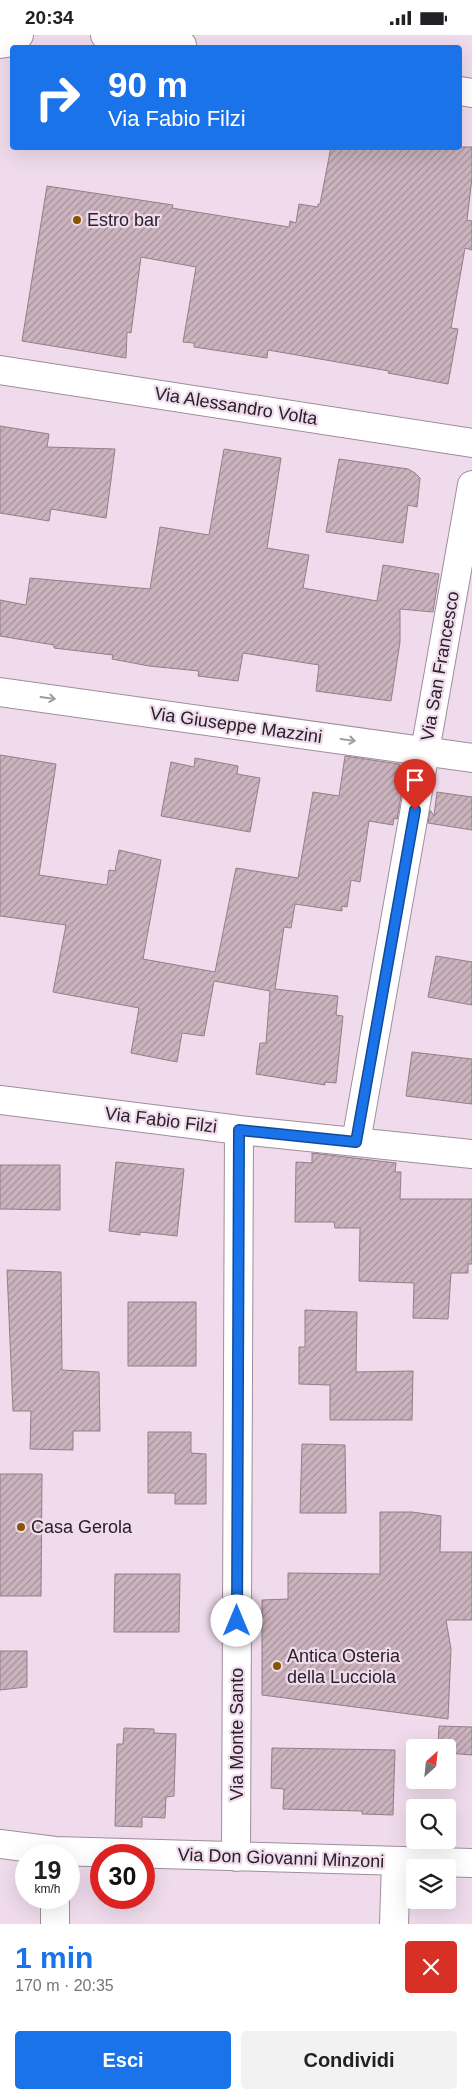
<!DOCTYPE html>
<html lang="it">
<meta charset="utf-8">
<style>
:root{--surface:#fff;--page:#f2f2f2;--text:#202124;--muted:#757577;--accent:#1a73e8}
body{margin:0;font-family:Arial,sans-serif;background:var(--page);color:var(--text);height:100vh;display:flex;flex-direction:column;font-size:19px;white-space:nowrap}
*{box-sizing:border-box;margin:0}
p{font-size:16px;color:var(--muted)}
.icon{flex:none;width:28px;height:28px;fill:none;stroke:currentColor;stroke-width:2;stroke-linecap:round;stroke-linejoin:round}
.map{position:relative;height:1889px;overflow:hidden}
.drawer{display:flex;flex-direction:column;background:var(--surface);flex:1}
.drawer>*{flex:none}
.top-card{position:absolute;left:10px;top:10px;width:452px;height:105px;border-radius:5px;box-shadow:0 5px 20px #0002;background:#1a73e8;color:#fff;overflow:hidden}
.needle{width:32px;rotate:27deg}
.tools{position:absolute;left:406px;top:1704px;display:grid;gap:10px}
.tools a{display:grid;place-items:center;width:50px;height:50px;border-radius:5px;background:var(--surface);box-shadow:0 5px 20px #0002;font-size:25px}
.speed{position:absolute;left:15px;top:1809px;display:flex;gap:10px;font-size:25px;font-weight:700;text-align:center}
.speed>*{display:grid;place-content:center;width:65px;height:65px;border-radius:50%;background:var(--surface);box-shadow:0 5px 20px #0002;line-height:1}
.speed small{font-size:12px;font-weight:400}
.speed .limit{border:8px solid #d22;background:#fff;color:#111}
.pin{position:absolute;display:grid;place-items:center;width:42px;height:42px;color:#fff;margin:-51px -21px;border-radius:50% 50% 50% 0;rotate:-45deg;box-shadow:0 0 5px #0007}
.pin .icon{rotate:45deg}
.me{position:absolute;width:55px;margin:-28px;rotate:0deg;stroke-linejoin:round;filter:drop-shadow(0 0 4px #0008)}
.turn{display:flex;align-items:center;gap:18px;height:105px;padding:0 15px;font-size:22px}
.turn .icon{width:65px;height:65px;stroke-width:2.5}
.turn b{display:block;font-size:35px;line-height:42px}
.round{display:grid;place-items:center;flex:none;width:52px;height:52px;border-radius:5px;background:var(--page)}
.summary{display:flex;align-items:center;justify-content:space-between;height:85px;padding:0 15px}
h1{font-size:30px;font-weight:600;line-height:38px;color:var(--accent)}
.cta{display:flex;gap:10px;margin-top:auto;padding:10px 15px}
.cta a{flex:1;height:58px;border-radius:5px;background:var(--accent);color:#fff;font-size:20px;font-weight:600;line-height:58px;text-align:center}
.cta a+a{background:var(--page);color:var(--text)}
.status{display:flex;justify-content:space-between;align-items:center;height:35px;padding:0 25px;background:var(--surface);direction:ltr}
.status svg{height:14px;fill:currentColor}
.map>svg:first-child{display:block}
.building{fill:url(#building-hatch);stroke:#947e87}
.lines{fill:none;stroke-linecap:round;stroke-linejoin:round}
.minor-casing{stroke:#9f8d9c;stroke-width:30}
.minor{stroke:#fff;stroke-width:28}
.oneway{stroke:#9e9b9e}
.route-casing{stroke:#114b97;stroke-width:12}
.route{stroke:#1a73e8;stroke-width:9}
.poi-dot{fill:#895401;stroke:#efdbec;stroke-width:2}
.labels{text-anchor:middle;stroke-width:4.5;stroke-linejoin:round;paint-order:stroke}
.poi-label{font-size:18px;fill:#282127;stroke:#efdbec;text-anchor:start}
.street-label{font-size:18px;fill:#282127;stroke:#efdbec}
</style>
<div class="status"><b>20:34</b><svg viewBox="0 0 49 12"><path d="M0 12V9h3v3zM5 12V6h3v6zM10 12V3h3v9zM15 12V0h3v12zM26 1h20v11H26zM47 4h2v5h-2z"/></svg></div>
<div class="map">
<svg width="472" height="1889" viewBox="0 0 472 1889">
<defs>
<pattern id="building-hatch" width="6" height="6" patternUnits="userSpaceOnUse" patternTransform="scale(1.25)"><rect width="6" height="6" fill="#cbb3bd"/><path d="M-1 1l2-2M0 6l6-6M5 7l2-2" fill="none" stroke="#a5919a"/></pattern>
</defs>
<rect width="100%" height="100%" fill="#efdbec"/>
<path class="building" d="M331 112H472V143L467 185 472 186V215L465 213 451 293 458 294 448 349 388 338 389 336 268 315 267 323 194 312V308L183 307 196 232 141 222 131 298 127 297 126 323 22 306 47 151 173 170 172 173 289 192 290 186 296 188 299 169 318 172V169H320Z
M0 391 49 399 47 412 115 414 106 483 51 474 49 486 0 478Z
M224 414 281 423 267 513 309 520 303 553 377 566 383 530 439 539 433 577 400 574V607L391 666 316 656 319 630 243 618 238 646 198 641 199 636 149 631 112 624 113 620 54 613V610L0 601V565L26 570 30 543 150 554 160 492 209 500Z
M339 424 408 434 415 438 420 443 417 472 408 470 403 508 326 497Z
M0 720 56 729 39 840 107 850 109 835 115 836 119 815 161 825 143 924 215 937 236 833 298 843 313 757 339 761 345 721 399 729 405 739 397 784 394 783 393 790 369 786 360 847 351 845 347 872 342 871V876L295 869 291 893 284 892 275 954 338 961 336 980 343 981 336 1048 325 1047V1050L256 1039 260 1008H266L270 956 214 946 204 1001 182 998 177 1027 131 1018 139 973 53 957 66 890 0 881Z
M195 723 238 731 237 739 260 743 250 797 161 781 171 727 194 732Z
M437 757 472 762V795L428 788 430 775 434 781Z
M436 921 472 927V970L428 962Z
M412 1017 472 1024V1069L406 1061Z
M312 1118 396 1128 395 1137H401L400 1164H472V1229H468V1238H451L448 1284 413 1283 414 1248 359 1246 360 1193H335L334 1187H295L296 1127 312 1128Z
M116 1127 184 1134 177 1201 140 1197V1200L109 1196Z
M0 1130H60V1175L0 1174Z
M7 1235 61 1237 62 1335 99 1337 100 1396H73V1415L30 1414 31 1376H13Z
M128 1267H196V1331H128Z
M305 1275 357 1277 356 1337 413 1336 412 1385H330V1350L299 1349V1312H305Z
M148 1397H191V1418L206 1419V1469H175V1458H148Z
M302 1409 345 1410 346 1478H300Z
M0 1439H42L41 1561H0Z
M380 1477H412L441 1481 440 1517H472V1585H446L451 1614 448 1684 262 1660V1565L288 1564V1538L380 1539Z
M115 1539H180L179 1597H114Z
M0 1616H27V1652L0 1655Z
M439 1691 472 1692V1720L448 1718V1712H438Z
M124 1693 154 1694V1698L176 1699 174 1761 166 1762 165 1783 142 1782V1792L115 1791 117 1709H123Z
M272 1713 395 1715 393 1780 362 1779V1776L283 1774 284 1754 271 1753Z"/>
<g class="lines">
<g class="minor-casing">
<path id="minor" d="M105 0C127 12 158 13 182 10
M0 9 7 8 19 0
M460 56 472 58
M0 335 472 408
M0 657 472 723
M0 1065 239 1095 472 1119
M356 1107 472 450
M0 1809 55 1816 472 1828
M236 1822 239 1095
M55 1862V1889
M394 1889 396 1827"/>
</g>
<use href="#minor" class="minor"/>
</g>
<defs><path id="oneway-shaft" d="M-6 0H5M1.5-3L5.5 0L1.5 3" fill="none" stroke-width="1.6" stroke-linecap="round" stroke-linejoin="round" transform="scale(1.25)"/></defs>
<g class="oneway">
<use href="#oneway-shaft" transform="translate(48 663) rotate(8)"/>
<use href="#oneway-shaft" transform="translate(348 705) rotate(8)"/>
</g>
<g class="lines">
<g class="route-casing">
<path id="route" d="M237 1586 239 1095 356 1107 415 775"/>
</g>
<use href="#route" class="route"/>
</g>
<g class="poi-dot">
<circle cx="77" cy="185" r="5"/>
<circle cx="21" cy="1492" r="5"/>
<circle cx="277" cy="1631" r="5"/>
</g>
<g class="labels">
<g class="poi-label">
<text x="87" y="191">Estro bar</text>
<text x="31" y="1498">Casa Gerola</text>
<text x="287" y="1627">Antica Osteria<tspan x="287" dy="21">della Lucciola</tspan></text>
</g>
<g class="street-label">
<text transform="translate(236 371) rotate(9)" y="6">Via Alessandro Volta</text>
<text transform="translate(440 631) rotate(-80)" y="6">Via San Francesco</text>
<text transform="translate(236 690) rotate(8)" y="6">Via Giuseppe Mazzini</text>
<text transform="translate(161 1085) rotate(7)" y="6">Via Fabio Filzi</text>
<text transform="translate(237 1699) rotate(-90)" y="6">Via Monte Santo</text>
<text transform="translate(281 1823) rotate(2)" y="6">Via Don Giovanni Minzoni</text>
</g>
</g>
</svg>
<div class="tools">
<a><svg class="needle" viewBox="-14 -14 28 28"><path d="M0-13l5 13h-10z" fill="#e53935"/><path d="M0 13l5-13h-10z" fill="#757577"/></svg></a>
<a><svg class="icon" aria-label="search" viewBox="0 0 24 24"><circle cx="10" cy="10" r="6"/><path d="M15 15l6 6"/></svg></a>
<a><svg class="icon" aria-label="layers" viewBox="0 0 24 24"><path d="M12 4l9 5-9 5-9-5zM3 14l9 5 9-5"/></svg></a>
</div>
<div class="speed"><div>19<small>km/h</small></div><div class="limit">30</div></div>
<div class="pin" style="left:415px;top:775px;background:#d93025"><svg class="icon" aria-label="arrive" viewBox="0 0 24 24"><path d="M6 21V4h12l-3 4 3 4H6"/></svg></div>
<svg class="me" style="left:237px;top:1586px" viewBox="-20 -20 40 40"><circle r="19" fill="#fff"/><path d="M0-13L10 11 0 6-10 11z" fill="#1a73e8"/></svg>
<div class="top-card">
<div class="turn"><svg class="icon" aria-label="right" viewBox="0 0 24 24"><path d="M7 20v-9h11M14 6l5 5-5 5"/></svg><div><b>90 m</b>Via Fabio Filzi</div></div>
</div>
</div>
<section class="drawer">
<div class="summary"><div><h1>1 min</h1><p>170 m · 20:35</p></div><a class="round" style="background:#d93025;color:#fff"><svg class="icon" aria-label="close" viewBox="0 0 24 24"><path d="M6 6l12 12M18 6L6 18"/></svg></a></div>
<div class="cta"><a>Esci</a><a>Condividi</a></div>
</section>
